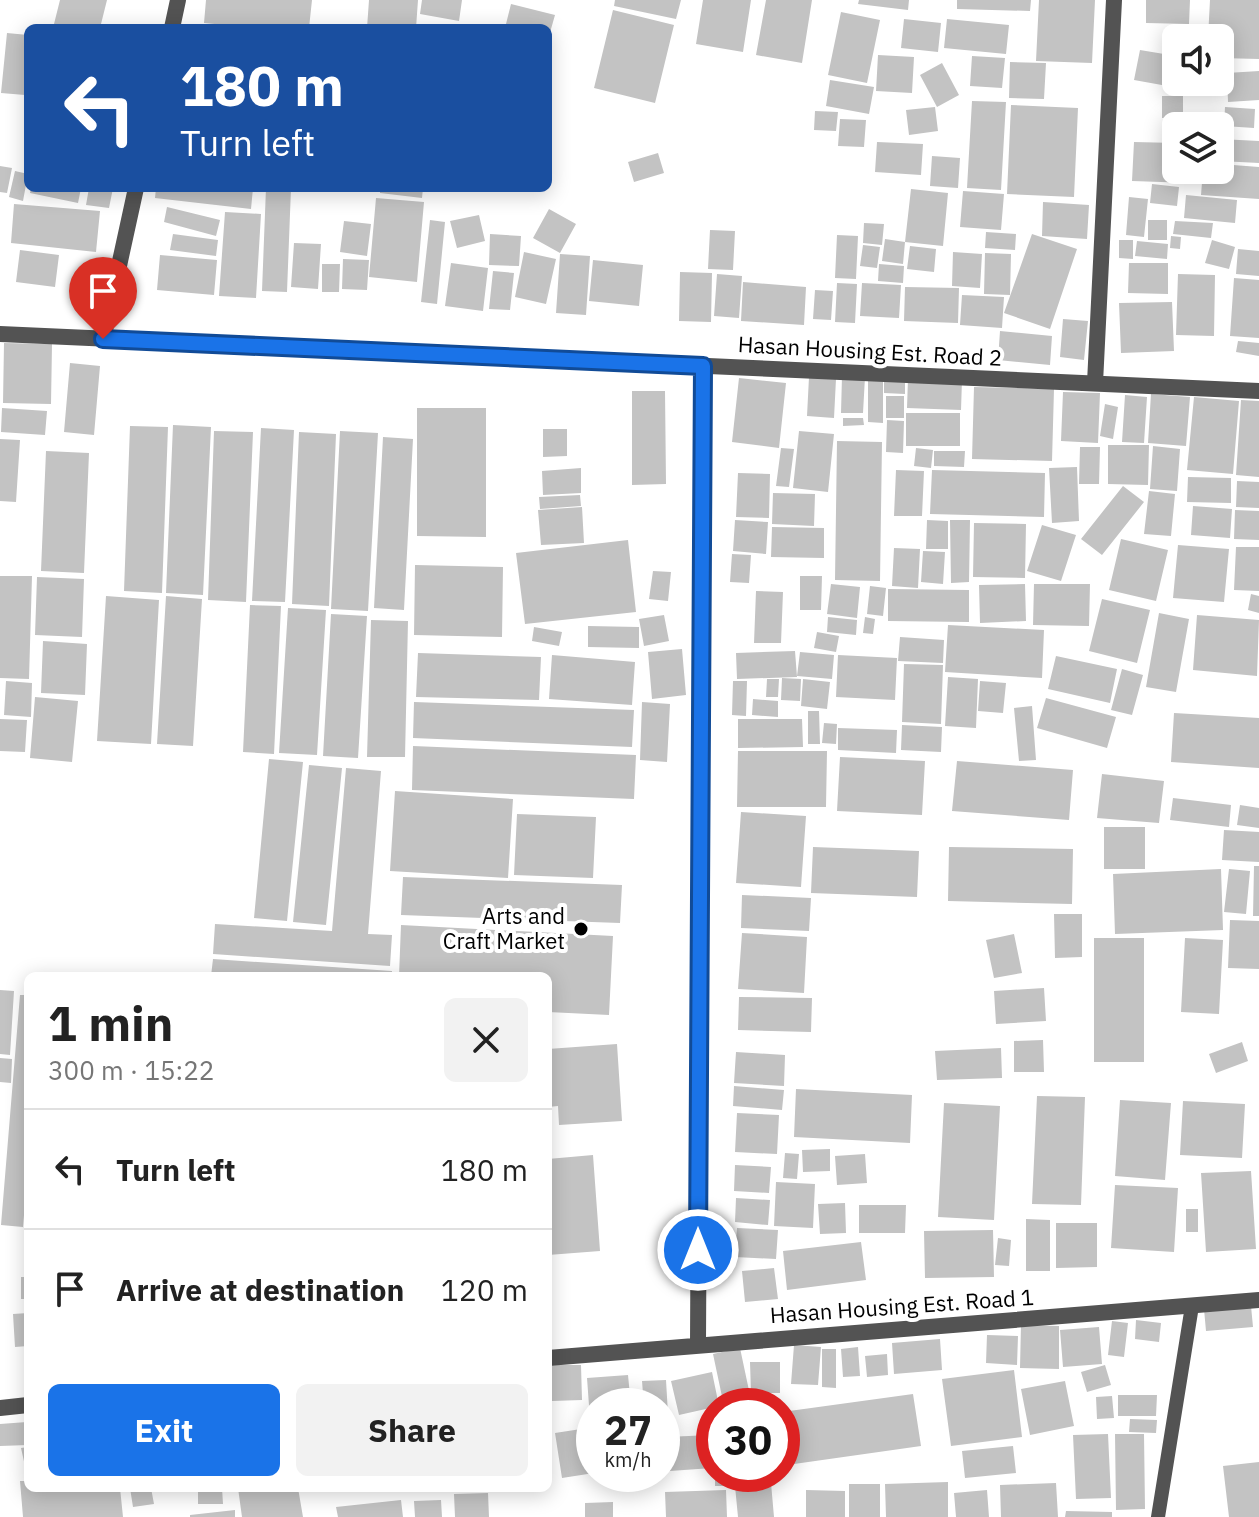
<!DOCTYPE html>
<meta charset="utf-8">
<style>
:root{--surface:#fff;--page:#f2f2f2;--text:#222;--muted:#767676;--line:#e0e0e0;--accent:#1a73e8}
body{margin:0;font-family:"IBM Plex Sans",sans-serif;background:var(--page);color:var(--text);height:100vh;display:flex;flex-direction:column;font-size:30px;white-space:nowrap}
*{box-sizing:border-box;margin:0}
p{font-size:26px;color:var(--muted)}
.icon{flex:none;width:44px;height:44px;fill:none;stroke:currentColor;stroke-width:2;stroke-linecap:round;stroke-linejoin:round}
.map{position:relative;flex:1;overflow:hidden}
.drawer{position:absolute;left:24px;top:972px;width:528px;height:520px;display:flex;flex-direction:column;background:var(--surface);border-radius:12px;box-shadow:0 4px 20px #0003}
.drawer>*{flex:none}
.banner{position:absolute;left:24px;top:24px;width:528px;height:168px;border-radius:12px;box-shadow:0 4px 20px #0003;background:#1a4fa0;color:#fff;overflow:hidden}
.buttons{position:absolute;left:1162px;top:24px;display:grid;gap:16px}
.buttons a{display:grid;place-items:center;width:72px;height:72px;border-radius:12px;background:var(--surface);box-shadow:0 4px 20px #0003;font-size:40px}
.speed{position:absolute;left:576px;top:1388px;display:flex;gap:16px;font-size:40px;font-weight:700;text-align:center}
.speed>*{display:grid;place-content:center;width:104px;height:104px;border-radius:50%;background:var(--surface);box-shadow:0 4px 20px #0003;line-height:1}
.speed small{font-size:20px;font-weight:400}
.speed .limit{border:12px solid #d22;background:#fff;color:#111}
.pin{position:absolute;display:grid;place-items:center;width:68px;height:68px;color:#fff;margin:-82px -34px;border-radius:50% 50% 50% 0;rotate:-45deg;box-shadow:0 0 8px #0007}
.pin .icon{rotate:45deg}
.me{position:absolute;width:88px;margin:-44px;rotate:0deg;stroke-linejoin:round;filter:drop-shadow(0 0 6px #0008)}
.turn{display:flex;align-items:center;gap:28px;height:168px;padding:0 24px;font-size:36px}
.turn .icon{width:104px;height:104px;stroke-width:2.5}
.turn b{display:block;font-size:56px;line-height:68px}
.round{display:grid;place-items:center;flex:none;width:84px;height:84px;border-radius:12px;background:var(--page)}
.overview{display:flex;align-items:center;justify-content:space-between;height:136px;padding:0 24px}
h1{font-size:48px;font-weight:700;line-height:60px}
.primary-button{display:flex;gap:16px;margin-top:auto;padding:16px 24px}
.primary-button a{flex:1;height:92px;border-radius:12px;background:var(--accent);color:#fff;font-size:32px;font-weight:700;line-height:92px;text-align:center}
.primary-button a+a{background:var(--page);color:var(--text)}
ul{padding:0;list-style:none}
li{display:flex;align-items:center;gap:24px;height:120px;padding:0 24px;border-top:2px solid var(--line)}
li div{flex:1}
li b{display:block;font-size:30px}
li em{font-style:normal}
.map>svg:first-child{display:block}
.building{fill:#c3c3c3}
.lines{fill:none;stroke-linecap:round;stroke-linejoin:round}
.lane{stroke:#535353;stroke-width:14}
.street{stroke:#535353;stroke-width:16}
.route-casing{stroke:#114b97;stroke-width:20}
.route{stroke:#1a73e8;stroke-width:14}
.poi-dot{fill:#000;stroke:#fff;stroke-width:3}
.labels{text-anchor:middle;stroke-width:8;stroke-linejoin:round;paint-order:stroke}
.street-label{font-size:22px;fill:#000;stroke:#fff}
.poi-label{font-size:22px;fill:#000;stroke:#fff;text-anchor:end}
</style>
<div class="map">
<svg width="1259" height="1517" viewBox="0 0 1259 1517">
<rect width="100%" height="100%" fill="#fff"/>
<path class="building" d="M60 0H107L100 28H53Z
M206 0H312L309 28H256L204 23Z
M369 0H418L416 28H367Z
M422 0H462L459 21 420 14Z
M615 0H681L676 19 614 6Z
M703 0H751L743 52 696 44Z
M766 0H812L802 63 756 55Z
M859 0H909L908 10 858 4Z
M957 0H1031L1030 11 957 9Z
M1039 0H1095L1092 63 1036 61Z
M1146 0H1190L1189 24 1146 23Z
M1210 0H1259V59L1220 58V38H1208Z
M511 4 555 15 549 36 548 28H505Z
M613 10 674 25 655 103 594 88Z
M841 12 880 20 867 83 828 75Z
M904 19 941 23 938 52 901 48Z
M947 19 1009 25 1006 54 944 48Z
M7 33 28 35 25 95 1 93Z
M1140 50 1176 56 1173 87 1134 80Z
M878 55 914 57 912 93 876 91Z
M972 56 1005 58 1002 88 970 86Z
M1010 62 1046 63 1044 99 1009 98Z
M942 63 959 95 937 107 920 75Z
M1259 71V100L1228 102 1227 73Z
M830 80 874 87 869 114 826 106Z
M1181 82H1208L1207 93 1180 91Z
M1162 96H1183V118H1162Z
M972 101 1006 102 1001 190 967 188Z
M1011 105 1078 108 1074 197 1007 194Z
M935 107 938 131 909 135 906 110Z
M1225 107 1255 109 1254 128 1224 126Z
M815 111 838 112 836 131 814 130Z
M840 119 866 120 864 147 838 146Z
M1220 139 1259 141V163L1220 161Z
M877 142 923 144 921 175 875 172Z
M1134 142 1176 143V170H1191V183L1132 181Z
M658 153 664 173 634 182 628 162Z
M932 156 960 158 958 188 930 186Z
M1220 164 1259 167V199L1201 195 1203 170H1220Z
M0 166 12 168 7 193 0 192Z
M15 171 28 174 23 201 9 197Z
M1152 184 1179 187 1177 206 1150 203Z
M31 188H81L78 203 30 193Z
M89 188H113L109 208 86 205Z
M156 188H253L251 209 155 198Z
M266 188H291L287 292 262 291Z
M380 188H423L422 198 380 193Z
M911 189 948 193 943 246 905 242Z
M963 191 1004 194 1001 230 960 227Z
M1186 195 1237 200 1235 223 1184 218Z
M1129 197 1148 199 1144 237 1126 235Z
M376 198 424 202 417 282 369 277Z
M1043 202 1089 205 1087 239 1042 236Z
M14 204 100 211 96 252 11 243Z
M167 207 220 220 216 236 164 222Z
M549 209 576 224 560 253 533 238Z
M225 212 261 214 256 298 219 296Z
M479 215 485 241 457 248 450 221Z
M430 220 445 222 437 304 421 302Z
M1148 220H1167V240H1148Z
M344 221 371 224 367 256 340 252Z
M1175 221 1213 223 1211 238 1173 234Z
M864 223 884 224 882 245 863 243Z
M710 230 735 231 733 270 708 269Z
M986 232 1016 234 1015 250 985 248Z
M173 234 218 240 216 256 170 250Z
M490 234 521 236 519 266 489 265Z
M1032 234 1077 249 1050 329 1004 313Z
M837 235 858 236 856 279 835 278Z
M1171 236 1181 237 1180 249 1170 248Z
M885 239 905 242 903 264 882 261Z
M1119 240H1133V259L1119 258Z
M1212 240 1235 247 1229 269 1205 263Z
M1137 241 1168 244 1167 259 1135 256Z
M294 243 321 244 318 289 291 287Z
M863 245 880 247 877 268 860 266Z
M910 246 936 249 934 272 907 269Z
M1238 249 1259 251V276L1236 274Z
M20 250 59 255 55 287 16 282Z
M524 252 556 259 546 304 515 297Z
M953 252 982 254 980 288 952 286Z
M985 253 1011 254 1010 295 984 294Z
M560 254 590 256 586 315 556 313Z
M160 255 217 260 214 295 157 290Z
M343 259 369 260 367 290 342 289Z
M593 260 643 265 639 306 589 301Z
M451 263 488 268 483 311 445 306Z
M1129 263H1168V294L1128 293Z
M322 264H340L339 292H322Z
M879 264 904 266 903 283 878 281Z
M493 271 514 273 510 310 489 309Z
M680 272 712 273 711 322 679 321Z
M717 274 742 276 739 318 714 316Z
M1178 274 1215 275 1214 336 1176 335Z
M1234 278 1259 280V338L1230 336Z
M743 282 806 287 804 325 741 321Z
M837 283 857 284 855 323 835 322Z
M862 283 901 285 899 318 860 316Z
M905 287 959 288 958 323 904 321Z
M815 290 833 291 831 320 813 319Z
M962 295 1004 297 1002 328 960 325Z
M1172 302 1174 351 1121 353 1119 303Z
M1063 319 1088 321 1084 360 1060 357Z
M1000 331 1052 336 1050 365 998 360Z
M1238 341 1259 343V356L1236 352Z
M4 343 52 344 51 404 3 403Z
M70 363 100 366 94 435 64 432Z
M842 376 865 377 863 413H841Z
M809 377 836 379 834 418 807 416Z
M884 377H905V394L884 393Z
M739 378 786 383 779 448 732 442Z
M908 378 962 380 961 410 907 408Z
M868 379H883V423L868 422Z
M974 387 1054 389 1052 461 972 459Z
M632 391H665L666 484 632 485Z
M1063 392 1100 393 1098 443 1061 441Z
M1151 394 1190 397 1186 446 1148 443Z
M1125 395 1147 397 1144 443 1122 442Z
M886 396H904V418H886Z
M1194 397 1239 401 1233 474 1187 470Z
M1241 400 1259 401V477L1236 475Z
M1105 404 1118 407 1113 439 1100 436Z
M2 408 47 411 45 435 1 432Z
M417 408H486V537L417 536Z
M906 413H960V446H934V443V446H906Z
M843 418H863L864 425 843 426Z
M887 420 904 421 903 453 886 452Z
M173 425 211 427 203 595 166 593Z
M130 426 168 427 162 593 124 591Z
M261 428 294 430 285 602 252 601Z
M543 429H567V456L543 457Z
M214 431 253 432 246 602 208 600Z
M340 431 378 433 368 611 331 609Z
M799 431 834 434 828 492 793 488Z
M299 432 336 434 329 606 292 604Z
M383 437 413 439 404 610 374 608Z
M0 439 20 440 16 502 0 501Z
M837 441 882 442 880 581 835 580Z
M1108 445H1149L1148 485 1108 484Z
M1153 446 1180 449 1177 491 1150 489Z
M1080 447H1100L1099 484H1079Z
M781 448 794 449 789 487 776 486Z
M916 448 933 450 931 468 914 466Z
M46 451 89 453 84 573 41 571Z
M934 451H965L964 467 934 466Z
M1077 467 1079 521 1052 523 1049 468Z
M581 468V493L543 495 542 471Z
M896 470 924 471 922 516H894Z
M932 470 1045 473 1044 517 930 514Z
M738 473 770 474 769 518 736 517Z
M1188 477 1231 478V503L1187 502Z
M1237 481 1259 482V508L1236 507Z
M1123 486 1144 502 1102 555 1081 539Z
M1149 491 1175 494 1171 536 1144 534Z
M773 493 815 494 814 526 772 524Z
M580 495 581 506 540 509 539 497Z
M1193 506 1232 509 1230 538 1191 535Z
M582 507 584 543 541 545 538 510Z
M1235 510 1259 511V540L1234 539Z
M735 520 768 522 766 554 733 551Z
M927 520 948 521V549H926Z
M950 520H970L969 582 951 583Z
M974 523 1026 524 1025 578 973 577Z
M1042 525 1076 535 1061 581 1027 571Z
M772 527 824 528V558L771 557Z
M1121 539 1168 550 1156 601 1109 590Z
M628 540 636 612 525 624 516 553Z
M1178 545 1229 549 1224 602 1173 598Z
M1236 547H1259V591L1234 590Z
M894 548 920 549 918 588 892 586Z
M923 551 945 552 943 584 921 582Z
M732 554 751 555 749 583 730 582Z
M415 565 503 567 502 637 414 635Z
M653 571 671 572 668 601 649 599Z
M0 576H32L29 679 0 678Z
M800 576H822L821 610H800Z
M37 577 84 579 82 637 35 635Z
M831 584 860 587 857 618 827 614Z
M1025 584 1026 621 980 623 979 585Z
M1034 584H1090L1089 626 1033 625Z
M870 586 886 588 883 616 867 614Z
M888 589 969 590V622L888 621Z
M756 591 783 592 781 643H754Z
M1251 594 1259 596V613L1248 610Z
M106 596 159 600 151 744 97 741Z
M166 596 202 599 193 746 157 744Z
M1102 599 1150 610 1137 663 1089 651Z
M250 605 281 606 274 754 243 752Z
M288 608 326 610 317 755 279 753Z
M1159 613 1189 619 1176 692 1146 687Z
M331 614 367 616 358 758 323 756Z
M664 615 669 641 644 646 639 619Z
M1197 615 1259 620 1257 676 1193 670Z
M828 617 857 620 856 635 827 632Z
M865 617 875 619 873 634 863 633Z
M371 620 408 621 405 757H367Z
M948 625 1044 630 1042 678 945 672Z
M588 626 639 627V648L588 647Z
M534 627 562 632 559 646 532 641Z
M817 632 839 636 836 652 814 648Z
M900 637 944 640 943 663 898 661Z
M43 641 87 644 85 695 41 693Z
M682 649 686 695 652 699 648 652Z
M795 651 797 677 737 679 736 653Z
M800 652 834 655 832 679 797 676Z
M418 653 541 657 539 700 416 697Z
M552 655 635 662 632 705 549 699Z
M838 655 897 658 895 700 836 697Z
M1056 656 1117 669 1110 703 1048 689Z
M904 664 943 665 941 724 902 722Z
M1122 669 1143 675 1132 715 1111 710Z
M948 677 978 679 976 728 945 726Z
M782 678 801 679 800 701 781 700Z
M767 679H779L778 697H766Z
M803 679 830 682 827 709 801 706Z
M6 681 32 683 31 717 4 715Z
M733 681H747L746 716 732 715Z
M980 681 1006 683 1003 713 978 711Z
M35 697 78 701 72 762 30 758Z
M1046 698 1116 717 1107 748 1037 728Z
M753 699 778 701V717L752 715Z
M414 702 634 710 632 747 413 738Z
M642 702 670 704 667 762 640 760Z
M1032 706 1036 760 1019 761 1014 708Z
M808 711H819L820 744H808Z
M1174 713 1259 718V768L1171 762Z
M0 719 27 720 25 752 0 751Z
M738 719H802L803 747 738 748Z
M824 723 837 724 836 744 822 743Z
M902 725 942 727 941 752 901 750Z
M838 728 897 730 896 753 838 750Z
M413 746 636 755 634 799 412 790Z
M738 751H827L826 807H737Z
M840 757 925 761 922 815 837 811Z
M269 759 303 762 287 921 254 918Z
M957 761 1073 770 1069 820 952 811Z
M309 765 342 768 326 925 293 922Z
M346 768 381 771 368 934 392 935 390 966 213 954 215 924 332 931Z
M1102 774 1164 781 1159 823 1097 818Z
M395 791 513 799 508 878 390 871Z
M1173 798 1231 805 1229 827 1170 820Z
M1240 805 1259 808V828L1237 825Z
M741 812 806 816 801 887 736 883Z
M517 814 596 817 593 878 514 875Z
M1104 827H1145V869H1104Z
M1224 830 1259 832V862L1222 860Z
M813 847 919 851 917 897 811 893Z
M949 847 1073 849 1072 904 948 901Z
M1254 866H1259V916H1253Z
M1221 869 1223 930 1115 934 1113 874Z
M1229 869 1250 871 1246 914 1224 912Z
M403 877 622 885 620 923 401 915Z
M742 895 811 898 809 931 741 928Z
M1054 914H1082V957L1055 958Z
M1230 920 1259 921V969L1228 968Z
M401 925 613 936 609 1015 548 1012V976H399Z
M742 933 807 937 804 993 738 989Z
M1014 934 1022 973 994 978 986 940Z
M1094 938H1144V1062H1094Z
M1185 938 1223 940 1219 1014 1181 1012Z
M213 959 392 971V976H211Z
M1044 988 1046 1021 996 1024 994 991Z
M0 990 14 991 10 1055 0 1054Z
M20 995H28V1168L23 1227 1 1225Z
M739 997 812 998 811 1032 738 1030Z
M1043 1040 1044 1072H1014V1041Z
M1242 1042 1248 1061 1216 1073 1209 1054Z
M617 1044 622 1121 559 1125 558 1106 548 1107V1049Z
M1001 1048 1002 1078 937 1080 935 1051Z
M736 1052 785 1055 784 1086 734 1083Z
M0 1058 12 1059 11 1083 0 1082Z
M734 1086 784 1090 782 1110 733 1106Z
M796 1089 912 1095 910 1143 794 1137Z
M1037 1096 1085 1097 1081 1205 1032 1204Z
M1120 1100 1171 1103 1165 1180 1115 1176Z
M1183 1101 1245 1104 1242 1158 1180 1155Z
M944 1103 1000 1106 994 1220 938 1217Z
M737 1113 779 1115 777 1154 735 1152Z
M830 1149V1171L803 1172 802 1150Z
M785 1153 799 1154 797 1179 783 1178Z
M865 1154 867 1183 837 1185 835 1156Z
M593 1155 600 1251 548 1255V1159Z
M735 1165 771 1167 769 1193 734 1191Z
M1251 1171 1256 1249 1206 1252 1201 1173Z
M776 1182 815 1184 813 1228 774 1226Z
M1115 1185 1178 1188 1174 1252 1111 1248Z
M736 1198 770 1200 768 1225 735 1222Z
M845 1203 846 1233 820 1234 818 1204Z
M859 1205H906L905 1233H859Z
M1186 1209H1198V1232H1186Z
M1026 1219 1050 1220V1271H1026Z
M1056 1223H1097V1267L1056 1268Z
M737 1228 778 1230 776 1259 735 1257Z
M993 1230 994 1277 925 1278 924 1231Z
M998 1238 1011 1240 1009 1266 995 1265Z
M861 1242 866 1280 787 1290 783 1251Z
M774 1268 778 1299 745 1302 742 1271Z
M21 1277H28V1299H21Z
M1251 1306 1253 1327 1206 1331 1204 1309Z
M28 1313V1346L15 1347 13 1314Z
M1136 1320 1161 1323 1159 1342 1135 1339Z
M1112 1321 1128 1323 1124 1357 1108 1355Z
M1021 1325 1059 1326V1369L1020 1368Z
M1099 1327 1102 1364 1063 1367 1060 1330Z
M987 1335 1018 1336 1017 1365 986 1363Z
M940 1339 942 1370 894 1374 892 1343Z
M794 1345 821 1347 818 1385 791 1384Z
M858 1347 860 1376 843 1377 841 1349Z
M740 1348 751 1400 724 1406 713 1354Z
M822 1349H836V1388L822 1387Z
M887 1354 888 1375 867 1377 865 1356Z
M750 1362H780V1393H751Z
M550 1365H581L582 1400 552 1401Z
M1105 1365 1111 1385 1087 1392 1081 1372Z
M1014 1370 1022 1437 951 1446 942 1379Z
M712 1372 719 1406 679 1415 671 1381Z
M628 1375 631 1406H594V1419H590L587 1378Z
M666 1380 668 1414H662V1406H644L642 1381Z
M1065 1381 1074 1426 1030 1435 1021 1389Z
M913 1394 921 1446 787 1465 782 1412Z
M1118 1395H1157L1156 1416H1118Z
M1112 1396 1114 1418 1097 1419 1096 1397Z
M1130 1419 1157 1420 1156 1433 1129 1432Z
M27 1422 28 1445 0 1446V1424Z
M594 1427V1473L562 1478 555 1433Z
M1108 1434 1111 1498 1076 1499 1073 1435Z
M1115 1434H1144L1145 1509 1116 1510Z
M710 1435 712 1468 670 1471 667 1437Z
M1013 1446 1016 1473 965 1478 962 1451Z
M28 1447V1475H27L21 1448Z
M1259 1462V1517H1229L1223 1466Z
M715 1477H731V1486H715Z
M20 1481H28V1488H120L123 1517H23Z
M948 1482V1517H886L885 1484Z
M771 1483 774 1517H738L735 1486Z
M1056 1483 1058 1517H1001L1000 1485Z
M849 1484H880V1517H849Z
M130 1488H151L154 1504 133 1507Z
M198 1488H222L223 1504H198Z
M238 1488H298L303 1517H242Z
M726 1490 727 1517H666L665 1492Z
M806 1490 845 1491V1517H806Z
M987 1490 989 1517H956L954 1493Z
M488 1493 489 1517H455L454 1494Z
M401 1500 403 1517H338L336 1507Z
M441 1500 442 1517H415L414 1501Z
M613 1502V1517H585V1503Z
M235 1510V1517H190V1515Z
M1066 1511 1112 1512V1517H1065Z"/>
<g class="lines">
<path class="lane" d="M1158 1517 1192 1306"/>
<path class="street" d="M172 28 178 0
M0 334 1259 391
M103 339 136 188
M1095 383 1114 0
M698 1344 703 366
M548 1358 1259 1300
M0 1408 28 1405"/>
</g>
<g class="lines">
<g class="route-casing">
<path id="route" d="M103 339 703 366 698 1250"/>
</g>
<use href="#route" class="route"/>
</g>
<circle class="poi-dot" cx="581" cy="929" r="8"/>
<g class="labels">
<g class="street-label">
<text transform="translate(870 351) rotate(3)" y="8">Hasan Housing Est. Road 2</text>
<text transform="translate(902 1306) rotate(-4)" y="8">Hasan Housing Est. Road 1</text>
</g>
<g class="poi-label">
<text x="565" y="924">Arts and<tspan x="565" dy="25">Craft Market</tspan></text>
</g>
</g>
</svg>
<div class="buttons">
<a><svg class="icon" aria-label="sound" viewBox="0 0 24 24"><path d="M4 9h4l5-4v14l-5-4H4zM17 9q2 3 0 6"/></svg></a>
<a><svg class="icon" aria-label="layers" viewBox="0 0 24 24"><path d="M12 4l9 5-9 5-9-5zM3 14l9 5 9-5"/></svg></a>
</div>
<div class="speed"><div>27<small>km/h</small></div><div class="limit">30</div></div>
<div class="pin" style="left:103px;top:339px;background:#d93025"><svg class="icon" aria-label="arrive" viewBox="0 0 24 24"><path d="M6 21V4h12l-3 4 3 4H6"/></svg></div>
<svg class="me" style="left:698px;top:1250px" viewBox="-20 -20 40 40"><circle r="17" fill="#1a73e8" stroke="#fff" stroke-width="3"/><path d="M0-11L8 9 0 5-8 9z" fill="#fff"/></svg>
<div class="banner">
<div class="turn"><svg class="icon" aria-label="left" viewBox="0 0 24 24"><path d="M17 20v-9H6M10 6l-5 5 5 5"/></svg><div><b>180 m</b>Turn left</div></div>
</div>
<section class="drawer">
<div class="overview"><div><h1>1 min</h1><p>300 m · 15:22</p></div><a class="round"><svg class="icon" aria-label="close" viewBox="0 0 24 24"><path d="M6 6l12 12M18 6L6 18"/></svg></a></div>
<ul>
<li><svg class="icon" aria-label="left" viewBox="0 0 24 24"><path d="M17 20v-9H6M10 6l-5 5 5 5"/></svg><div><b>Turn left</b></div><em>180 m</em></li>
<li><svg class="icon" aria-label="arrive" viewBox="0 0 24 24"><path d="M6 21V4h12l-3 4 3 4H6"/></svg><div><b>Arrive at destination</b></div><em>120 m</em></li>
</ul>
<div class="primary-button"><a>Exit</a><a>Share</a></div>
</section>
</div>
